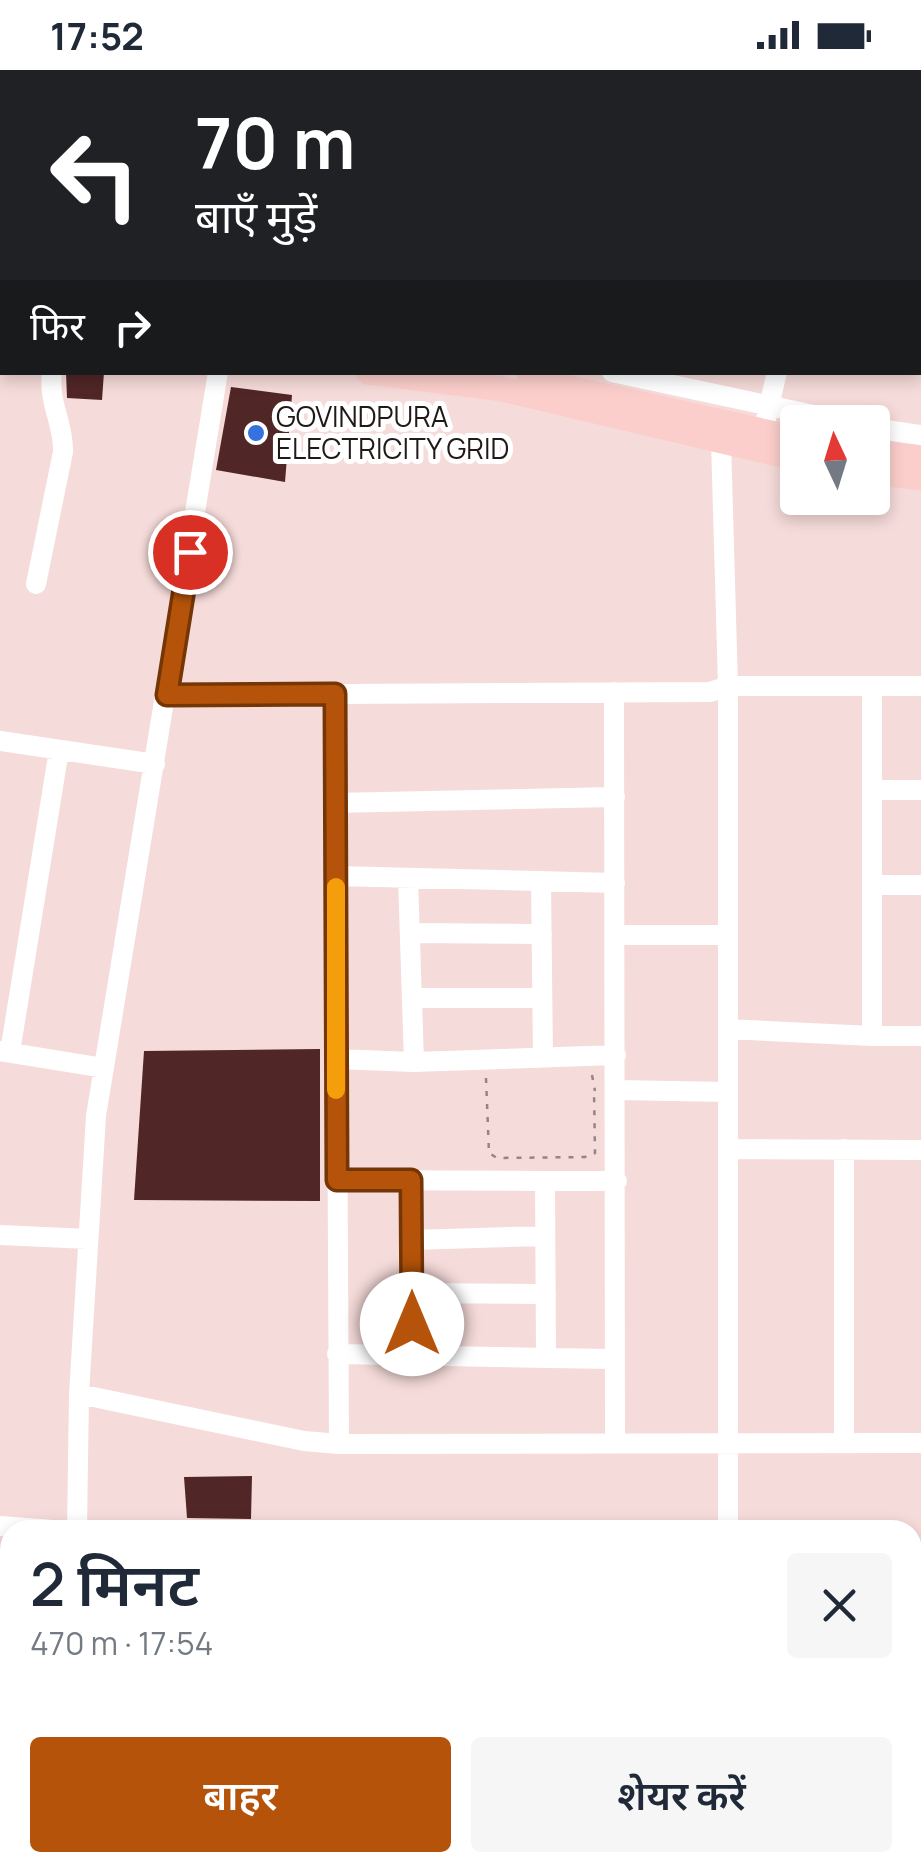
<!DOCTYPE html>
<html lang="hi">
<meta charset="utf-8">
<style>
:root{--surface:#fff;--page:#f6f6f7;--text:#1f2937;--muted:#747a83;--accent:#b45309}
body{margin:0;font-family:Manrope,"Noto Sans Devanagari",sans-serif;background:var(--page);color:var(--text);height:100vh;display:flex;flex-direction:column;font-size:38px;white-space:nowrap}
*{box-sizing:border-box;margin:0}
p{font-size:32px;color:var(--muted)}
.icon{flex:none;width:55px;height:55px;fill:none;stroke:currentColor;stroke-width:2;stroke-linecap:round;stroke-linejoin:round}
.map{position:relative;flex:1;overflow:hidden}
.details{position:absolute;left:0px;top:1450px;width:922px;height:352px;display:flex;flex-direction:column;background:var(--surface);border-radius:30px 30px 0 0;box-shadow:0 5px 15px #0003}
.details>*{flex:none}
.guide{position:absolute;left:0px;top:0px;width:922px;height:305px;box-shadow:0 5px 15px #0003;background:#202124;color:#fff;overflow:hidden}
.needle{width:65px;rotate:356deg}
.tools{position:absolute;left:780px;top:335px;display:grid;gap:20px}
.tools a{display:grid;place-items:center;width:110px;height:110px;border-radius:10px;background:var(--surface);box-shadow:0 5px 15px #0003;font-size:50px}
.pin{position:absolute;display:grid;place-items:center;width:85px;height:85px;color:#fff;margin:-42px;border:5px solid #fff;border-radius:50%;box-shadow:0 2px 10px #0007}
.me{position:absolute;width:110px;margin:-55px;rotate:0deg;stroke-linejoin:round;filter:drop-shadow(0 0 8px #0008)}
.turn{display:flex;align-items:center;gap:35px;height:210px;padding:0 30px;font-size:45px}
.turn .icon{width:130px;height:130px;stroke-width:2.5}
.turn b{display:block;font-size:70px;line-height:85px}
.then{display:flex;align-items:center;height:95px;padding:0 30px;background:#0003;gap:20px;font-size:38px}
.round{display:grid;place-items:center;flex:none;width:105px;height:105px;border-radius:10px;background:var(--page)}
.summary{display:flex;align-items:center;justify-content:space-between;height:170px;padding:0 30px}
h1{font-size:60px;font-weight:600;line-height:75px}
.primary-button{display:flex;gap:20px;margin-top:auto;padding:20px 30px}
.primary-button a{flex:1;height:115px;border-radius:10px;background:var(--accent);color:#fff;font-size:40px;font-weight:600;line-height:115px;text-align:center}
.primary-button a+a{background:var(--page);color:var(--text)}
.status{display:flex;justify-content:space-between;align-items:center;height:70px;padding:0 50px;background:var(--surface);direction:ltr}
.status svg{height:28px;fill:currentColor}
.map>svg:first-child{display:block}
.building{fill:#512626}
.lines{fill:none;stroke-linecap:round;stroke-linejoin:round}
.path{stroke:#978483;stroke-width:2.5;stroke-dasharray:5 8;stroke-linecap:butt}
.minor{stroke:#fff;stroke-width:20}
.major{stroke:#fbcecb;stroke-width:25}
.route-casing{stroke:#753606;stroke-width:25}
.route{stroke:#b45309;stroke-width:18}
.slow{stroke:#f59e0b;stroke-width:18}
.poi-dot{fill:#3572e0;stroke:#fff;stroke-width:4}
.labels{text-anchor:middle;stroke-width:10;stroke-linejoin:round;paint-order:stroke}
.poi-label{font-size:28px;fill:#211818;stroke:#fff;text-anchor:start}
</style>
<div class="status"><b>17:52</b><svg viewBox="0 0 49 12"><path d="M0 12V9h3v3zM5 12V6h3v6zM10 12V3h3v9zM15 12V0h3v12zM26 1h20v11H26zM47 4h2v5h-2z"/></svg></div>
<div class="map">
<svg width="921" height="1802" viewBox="0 0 921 1802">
<rect width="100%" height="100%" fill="#f5dbd9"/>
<path class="building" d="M66 302H104L102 330 67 328Z
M231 317 292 325 285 412 216 400Z
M320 979V1131L134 1130 144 981Z
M252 1406 251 1449 187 1448 184 1407Z"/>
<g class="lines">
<path class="path" d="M592 1005 595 1021
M486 1008 489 1083 497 1088 585 1087 595 1083 594 1021"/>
<path class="minor" d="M23 2 24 0
M140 2V0
M299 2V0
M417 2V0
M491 2V0
M613 2 614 0
M750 2 751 0
M841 2 842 0
M920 22 921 19
M0 133H2
M0 227H2
M920 236H921
M0 284H2
M612 302 846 352
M766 349 777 302
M872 358 921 365
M721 371 728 616V1460
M36 514 63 382C64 353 48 334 52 302
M872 616V966H921
M614 622 615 1374
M335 624 339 1374 921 1373
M167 625 710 622 728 616H921
M0 671 155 694
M872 720H921
M335 733 615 727
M336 806 615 813
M541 811 543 988
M872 815H921
M410 863 542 864
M615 865H726
M412 928H542
M728 959 872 966
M0 981 104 998
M10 982 59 680
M336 989 414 992 408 808
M414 992 616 985
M616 1020 728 1022
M728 1079 921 1080
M337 1110 545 1111
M411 1110 412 1286
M0 1165 88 1169
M411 1170 545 1166
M411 1223 546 1224
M337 1284 546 1288 545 1111H617
M546 1288 615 1289
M79 1324 304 1371 339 1374
M844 1373V1079
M0 1456 53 1460
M77 1460 79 1324 96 1046 218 302
M912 1514 921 1513
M912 1540 921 1539
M912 1654 921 1653
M0 1705 10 1706
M18 1792 19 1802
M93 1792V1802
M765 1800 921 1793
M608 1802 609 1792
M673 1802 676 1792"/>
<path class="major" d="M0 263H2
M368 302 502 319 798 389
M529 309 798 369
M872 382 921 388
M872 402 921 408"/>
</g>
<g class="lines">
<g class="route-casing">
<path id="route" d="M190 482 167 625 335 624 337 1110H411L412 1254"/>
</g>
<use href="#route" class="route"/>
<path class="slow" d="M336 817V1020"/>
</g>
<circle class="poi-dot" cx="256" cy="363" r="10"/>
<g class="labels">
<g class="poi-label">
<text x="276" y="357">GOVINDPURA<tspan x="276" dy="32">ELECTRICITY GRID</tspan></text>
</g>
</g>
</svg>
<div class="tools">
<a><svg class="needle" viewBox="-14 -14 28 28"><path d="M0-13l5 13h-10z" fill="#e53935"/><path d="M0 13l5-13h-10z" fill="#747a83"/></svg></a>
</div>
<div class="pin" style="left:190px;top:482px;background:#d93025"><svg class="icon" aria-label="arrive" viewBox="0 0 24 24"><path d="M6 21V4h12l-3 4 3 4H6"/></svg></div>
<svg class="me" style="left:412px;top:1254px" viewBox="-20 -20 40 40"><circle r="19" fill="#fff"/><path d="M0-13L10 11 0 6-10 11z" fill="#b45309"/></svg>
<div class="guide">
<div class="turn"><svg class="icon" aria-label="left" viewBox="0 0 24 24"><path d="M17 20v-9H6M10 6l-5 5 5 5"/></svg><div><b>70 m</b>बाएँ मुड़ें</div></div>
<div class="then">फिर<svg class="icon" aria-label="right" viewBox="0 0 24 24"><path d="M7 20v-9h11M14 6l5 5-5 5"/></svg></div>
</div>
<section class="details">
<div class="summary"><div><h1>2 मिनट</h1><p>470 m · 17:54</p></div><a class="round"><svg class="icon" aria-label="close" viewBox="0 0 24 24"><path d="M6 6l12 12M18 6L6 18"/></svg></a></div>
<div class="primary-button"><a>बाहर</a><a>शेयर करें</a></div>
</section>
</div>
